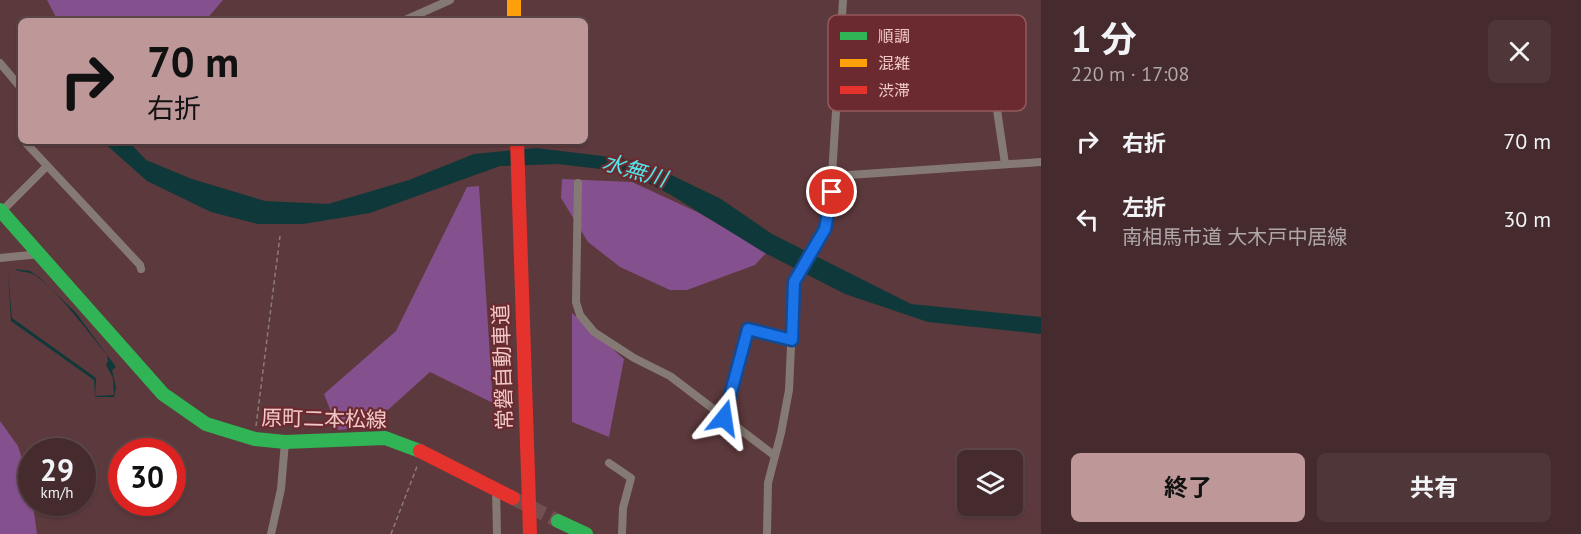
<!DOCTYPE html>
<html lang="ja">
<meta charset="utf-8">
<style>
:root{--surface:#452b2d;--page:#4f3739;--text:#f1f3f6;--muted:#b0a7aa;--line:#5d4749;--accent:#be9798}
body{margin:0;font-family:"PT Sans","Noto Sans JP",sans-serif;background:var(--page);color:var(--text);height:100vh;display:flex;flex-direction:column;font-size:22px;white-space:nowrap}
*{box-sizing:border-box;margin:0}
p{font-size:20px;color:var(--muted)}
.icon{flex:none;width:33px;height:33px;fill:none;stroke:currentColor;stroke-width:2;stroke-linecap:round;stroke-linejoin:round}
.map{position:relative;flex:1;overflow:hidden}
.drawer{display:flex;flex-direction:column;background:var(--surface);width:540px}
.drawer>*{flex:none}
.banner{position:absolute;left:18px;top:18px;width:570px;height:126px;border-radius:9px;box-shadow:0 2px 4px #0004,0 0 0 2px var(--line);background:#be9798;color:#111;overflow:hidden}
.controls{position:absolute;left:957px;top:450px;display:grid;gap:12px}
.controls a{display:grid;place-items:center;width:66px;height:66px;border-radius:9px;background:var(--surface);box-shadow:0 2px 4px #0004,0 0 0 2px var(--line);font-size:30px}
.speed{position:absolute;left:18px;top:438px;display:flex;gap:12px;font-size:30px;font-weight:700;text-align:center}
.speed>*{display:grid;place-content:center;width:78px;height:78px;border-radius:50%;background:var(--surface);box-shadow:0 2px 4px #0004,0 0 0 2px var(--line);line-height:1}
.speed small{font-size:15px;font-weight:400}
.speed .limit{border:9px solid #d22;background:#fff;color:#111}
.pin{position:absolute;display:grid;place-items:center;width:51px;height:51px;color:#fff;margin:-26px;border:3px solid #fff;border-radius:50%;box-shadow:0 2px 6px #0007}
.me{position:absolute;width:66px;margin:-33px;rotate:15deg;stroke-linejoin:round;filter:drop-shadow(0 0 4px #0008)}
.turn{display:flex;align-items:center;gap:21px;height:126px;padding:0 30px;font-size:27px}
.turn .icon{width:78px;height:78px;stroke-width:2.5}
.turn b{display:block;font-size:42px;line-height:51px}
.round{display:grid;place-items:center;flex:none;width:63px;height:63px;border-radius:9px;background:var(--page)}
.headline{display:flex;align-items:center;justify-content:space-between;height:102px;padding:0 30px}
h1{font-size:36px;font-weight:700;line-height:45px}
.cta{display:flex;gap:12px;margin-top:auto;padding:12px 30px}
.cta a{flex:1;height:69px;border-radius:9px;background:var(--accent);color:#111;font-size:24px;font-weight:700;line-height:69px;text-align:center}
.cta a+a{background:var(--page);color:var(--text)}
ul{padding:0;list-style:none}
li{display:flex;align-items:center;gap:18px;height:78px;padding:0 30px}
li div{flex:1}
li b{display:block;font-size:22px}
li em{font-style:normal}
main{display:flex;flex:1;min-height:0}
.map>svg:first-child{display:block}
.forest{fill:#85508e}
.water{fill:#0e3839}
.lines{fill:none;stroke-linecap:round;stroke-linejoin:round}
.primary-tunnel{stroke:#724f51;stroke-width:14;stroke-dasharray:14 7;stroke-linecap:butt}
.path{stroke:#8a7b78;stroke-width:1.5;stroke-dasharray:4.5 3;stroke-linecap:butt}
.street{stroke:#857a73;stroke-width:8}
.fast{stroke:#30b455;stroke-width:14}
.slow{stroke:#ff9f0a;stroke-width:14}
.jam{stroke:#e5322d;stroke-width:14}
.route-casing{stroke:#114b97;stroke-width:15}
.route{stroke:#1a73e8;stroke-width:10}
.labels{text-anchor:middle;stroke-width:4.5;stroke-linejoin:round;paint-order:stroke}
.street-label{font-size:21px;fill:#f2c9c9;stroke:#6b2a2f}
.water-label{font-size:22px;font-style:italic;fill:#52e4e9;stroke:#6b2a2f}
.key{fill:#6b2a2f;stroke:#945a5d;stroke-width:1.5}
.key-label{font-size:16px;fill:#f2c9c9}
</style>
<main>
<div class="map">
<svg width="1041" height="534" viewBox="0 0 1041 534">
<rect width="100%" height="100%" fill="#5c393c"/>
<path class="forest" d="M47 0H223L205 21H58Z
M562 179 632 182 697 212 767 252 755 265 687 290H670L620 267 588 242 561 198Z
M479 186 493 403 430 372 369 427 338 430 324 394 396 331 467 187Z
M572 313 624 359 609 437 572 422Z
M0 421 18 446 30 484 37 534H0Z"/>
<path class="water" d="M102 141H128L146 160 192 179 265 201 328 204 409 180 474 154 536 148 627 159 663 171 721 199 772 234 911 304 1041 317V334L928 322 845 294 765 253 671 195 626 172 558 164 500 166 370 213 303 224H258L211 212 147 181Z
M15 269 30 271 39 277 76 313 116 367 112 370 116 387 114 397H95L94 380 11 321 8 274 12 318 96 378 95 396 114 395 113 378 106 365 108 361 107 355C88 332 59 292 35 275 28 271 18 272 15 269Z"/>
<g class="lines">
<path class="primary-tunnel" d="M513 498 558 521"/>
<path class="path" d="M256 426 280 236
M391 534 418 464"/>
<path class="street" d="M403 21 450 0
M0 63 21 88
M1000 92 996 103 1005 164
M25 142 140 265 141 269
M834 176 1041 162
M578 183 576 302 580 315 594 332 634 358 670 376 775 456
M1 212 47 166
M0 258 40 254
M724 418 748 329 792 340
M609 463 631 478 623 508 622 534
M496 489 497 534
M271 534 281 489 285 442
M767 534 768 483 781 433 789 390 794 282 825 229 830 207 843 0"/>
<path class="fast" d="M0 210 163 394 206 424 255 439 285 442 385 438 420 451
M558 521 586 534"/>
<path class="slow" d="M514 0V21"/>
<path class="jam" d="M517 141 530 534
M420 451 513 498"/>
</g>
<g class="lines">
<g class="route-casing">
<path id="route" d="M724 418 748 329 792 340 794 282 825 229 832 192"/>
</g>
<use href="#route" class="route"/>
</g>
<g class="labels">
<g class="street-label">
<text transform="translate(503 367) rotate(-92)" y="7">常磐自動車道</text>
<text transform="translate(324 419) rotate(1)" y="7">原町二本松線</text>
</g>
<g class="water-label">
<text transform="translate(635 170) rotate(16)" y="8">水無川</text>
</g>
</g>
<rect x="828" y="15" width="198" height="96" rx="9" class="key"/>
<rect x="840" y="32" width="27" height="8" fill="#30b455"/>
<rect x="840" y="59" width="27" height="8" fill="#ff9f0a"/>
<rect x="840" y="86" width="27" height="8" fill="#e5322d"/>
<g class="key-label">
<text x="878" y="42">順調</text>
<text x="878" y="69">混雑</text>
<text x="878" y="96">渋滞</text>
</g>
</svg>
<div class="controls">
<a><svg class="icon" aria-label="layers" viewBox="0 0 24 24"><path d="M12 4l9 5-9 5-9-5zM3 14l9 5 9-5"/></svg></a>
</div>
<div class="speed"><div>29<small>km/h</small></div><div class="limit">30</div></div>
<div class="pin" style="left:832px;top:192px;background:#d93025"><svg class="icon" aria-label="arrive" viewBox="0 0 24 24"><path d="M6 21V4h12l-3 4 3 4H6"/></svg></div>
<svg class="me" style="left:724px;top:418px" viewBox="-20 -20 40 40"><path d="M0-17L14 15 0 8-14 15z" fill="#1a73e8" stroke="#fff" stroke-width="4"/></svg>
<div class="banner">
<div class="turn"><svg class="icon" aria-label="right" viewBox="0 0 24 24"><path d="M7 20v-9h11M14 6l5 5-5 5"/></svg><div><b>70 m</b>右折</div></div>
</div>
</div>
<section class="drawer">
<div class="headline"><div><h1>1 分</h1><p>220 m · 17:08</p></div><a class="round"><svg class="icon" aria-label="close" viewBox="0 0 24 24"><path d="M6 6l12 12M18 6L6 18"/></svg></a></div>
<ul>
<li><svg class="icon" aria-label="right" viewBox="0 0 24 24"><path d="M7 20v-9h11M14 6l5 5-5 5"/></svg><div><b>右折</b></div><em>70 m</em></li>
<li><svg class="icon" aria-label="left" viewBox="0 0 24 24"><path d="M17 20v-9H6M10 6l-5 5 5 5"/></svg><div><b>左折</b><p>南相馬市道 大木戸中居線</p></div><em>30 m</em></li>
</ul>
<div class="cta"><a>終了</a><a>共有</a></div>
</section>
</main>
